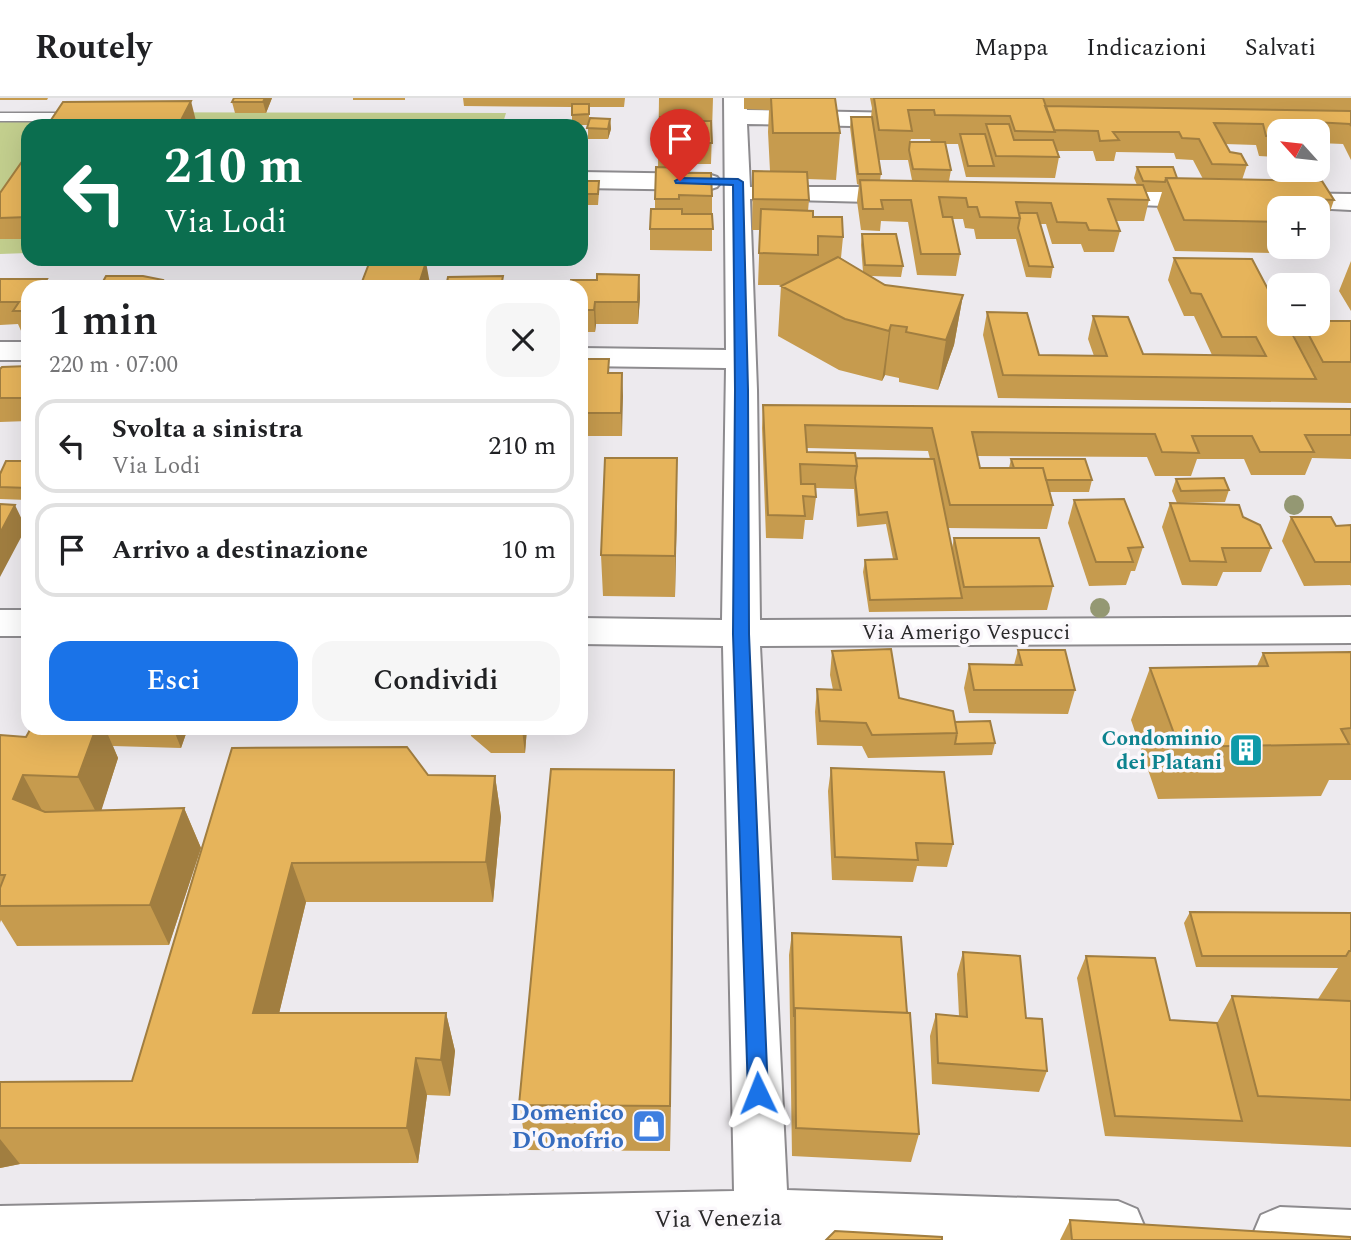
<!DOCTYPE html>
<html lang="it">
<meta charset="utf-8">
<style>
:root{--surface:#fff;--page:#f6f6f6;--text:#202124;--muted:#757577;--line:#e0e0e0;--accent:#1a73e8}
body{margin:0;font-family:Spectral,serif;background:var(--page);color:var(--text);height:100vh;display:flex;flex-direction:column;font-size:26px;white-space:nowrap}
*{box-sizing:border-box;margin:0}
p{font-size:23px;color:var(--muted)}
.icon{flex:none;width:38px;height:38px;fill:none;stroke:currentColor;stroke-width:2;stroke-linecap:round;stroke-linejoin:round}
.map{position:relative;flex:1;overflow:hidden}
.panel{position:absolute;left:21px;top:182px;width:567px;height:455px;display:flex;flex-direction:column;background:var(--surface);border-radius:21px;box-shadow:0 7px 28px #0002}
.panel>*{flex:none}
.banner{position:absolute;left:21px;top:21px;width:567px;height:147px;border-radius:21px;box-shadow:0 7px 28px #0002;background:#0b6e4f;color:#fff;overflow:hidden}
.needle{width:46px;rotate:297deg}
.buttons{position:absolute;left:1267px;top:21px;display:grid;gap:14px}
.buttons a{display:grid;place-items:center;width:63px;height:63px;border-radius:14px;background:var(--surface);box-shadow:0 7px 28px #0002;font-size:35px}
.pin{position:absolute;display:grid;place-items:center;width:60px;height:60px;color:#fff;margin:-72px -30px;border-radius:50% 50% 50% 0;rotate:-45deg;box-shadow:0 0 7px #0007}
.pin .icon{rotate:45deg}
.me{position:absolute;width:77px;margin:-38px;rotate:358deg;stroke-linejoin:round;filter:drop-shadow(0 0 5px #0008)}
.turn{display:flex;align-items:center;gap:24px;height:147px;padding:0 28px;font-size:32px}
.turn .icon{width:91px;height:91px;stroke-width:2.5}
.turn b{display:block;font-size:49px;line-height:60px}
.round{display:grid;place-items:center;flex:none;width:74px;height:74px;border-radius:21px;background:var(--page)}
.head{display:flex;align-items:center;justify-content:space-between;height:119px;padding:0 28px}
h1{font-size:42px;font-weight:600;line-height:52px}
.cta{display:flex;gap:14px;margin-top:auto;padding:14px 28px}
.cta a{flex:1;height:80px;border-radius:21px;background:var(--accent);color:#fff;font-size:28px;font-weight:600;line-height:80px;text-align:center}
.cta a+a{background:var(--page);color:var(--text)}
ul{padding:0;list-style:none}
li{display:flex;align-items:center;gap:21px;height:94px;margin:0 14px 10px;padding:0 14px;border:4px solid var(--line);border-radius:21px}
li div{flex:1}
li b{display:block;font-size:26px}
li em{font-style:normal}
header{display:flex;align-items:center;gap:42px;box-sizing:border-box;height:98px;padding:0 35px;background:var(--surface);border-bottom:2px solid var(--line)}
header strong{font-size:33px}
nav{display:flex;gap:38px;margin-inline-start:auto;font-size:24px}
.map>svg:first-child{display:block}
.green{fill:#c3cf8e}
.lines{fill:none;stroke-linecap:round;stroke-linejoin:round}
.service-casing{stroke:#8d8b8e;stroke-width:3}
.minor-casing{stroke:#8d8b8e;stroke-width:4}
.service{fill:#fff;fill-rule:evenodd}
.minor{fill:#fff;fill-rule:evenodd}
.tree{fill:#949873}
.wall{fill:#c69b4e;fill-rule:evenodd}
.shaded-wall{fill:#a17e40}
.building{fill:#e6b45b;stroke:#a17e40;stroke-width:2}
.route{fill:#1a73e8;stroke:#114b97;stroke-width:2}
.labels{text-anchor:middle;stroke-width:7;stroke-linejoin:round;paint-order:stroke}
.street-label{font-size:21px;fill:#2a292a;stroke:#faf7fb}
.culture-label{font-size:21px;font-weight:bold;fill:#0d838f;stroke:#faf7fb;text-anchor:end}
.near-shop-label{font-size:24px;font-weight:bold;fill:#366cbe;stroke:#faf7fb;text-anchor:end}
.near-street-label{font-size:24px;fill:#2a292a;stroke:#faf7fb}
</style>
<header>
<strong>Routely</strong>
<nav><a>Mappa</a><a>Indicazioni</a><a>Salvati</a></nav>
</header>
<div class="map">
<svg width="1351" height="1142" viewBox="0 0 1351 1142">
<rect width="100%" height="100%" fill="#edeaee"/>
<path class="green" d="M0 14 506 15 502 28H28V155L0 156Z"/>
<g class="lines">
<g class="service-casing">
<path id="service" d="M0 15H59L66 19 59 28H45L49 23H0Z"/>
</g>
<g class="minor-casing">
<path id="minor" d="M724 0H746L747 12 902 15 910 17 914 22 910 27 902 29 747 26 750 89H911L920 92 924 97 920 102 911 105 750 101 757 292 760 522 1351 519V545L760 548 787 1092 1118 1103 1137 1111 1145 1130 1140 1142H0V1108L734 1093 723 548 581 546V520L722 522 726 270 581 268V250L726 252Z
M581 74 708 76 717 79 721 84 717 89 708 92 581 90Z
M1098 92 1212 94 1221 97 1225 102 1221 107 1212 110 1089 105 1085 100 1089 95Z
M1280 95 1351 96V112L1271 108 1267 103 1271 98Z
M0 244H28V262H0Z
M0 512H28V538H0Z
M1280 1109 1351 1112V1142H1255L1253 1136 1261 1117Z"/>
</g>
<use href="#service" class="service"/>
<use href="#minor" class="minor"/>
</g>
<g class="tree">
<circle cx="1294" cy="407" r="10"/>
<circle cx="1100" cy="510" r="10"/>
</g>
<path class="wall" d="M0 0H48L47 2H0Z
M272 0 266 15H235L232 4Z
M353 0H405V2H353Z
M463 0H625L624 9H589V23L610 21 611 31 608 41H588V27H572V9L464 8Z
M659 0H713L711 66H682L681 70 683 75 712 98V153L650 152V131L655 111V101L658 69Z
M744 0H835L840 35 836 82 807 81 809 102 808 113 813 119 843 139 841 160 863 174 861 147 862 136 903 168 901 179 871 178 885 187 963 197 954 247 938 292 899 284V280L885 277 882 283 839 272 778 238 781 188 783 187H758L760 132H752L753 73H770L768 34 769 12 744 11Z
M870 0H1351V62L1343 46 1318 45V33H1279V59L1259 58 1256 47 1225 46 1230 54 1247 67 1242 82 1334 102 1318 149V110H1279V149H1318L1315 156 1175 153 1157 110 1162 94H1146L1149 102 1144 123H1116L1120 133 1114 154H1084L1081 146H1052L1046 126H1040L1053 169 1051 180 1026 179 1016 141H976L974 131 965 130 963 121H952L960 156 956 178 917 177 908 124 881 123 880 133 861 132 857 103 859 87 857 86 850 29 851 19H871L872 10ZM911 41H930L931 44H910ZM945 46H958L966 79 1055 80 1059 59 1057 53H1093L1096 63H1114L1116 54 1174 55 1176 61 1193 62 1203 81 1177 80 1137 69 1134 80 1137 87 880 82 881 76 879 62H908L912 82 949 83 951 72Z
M28 55V141H0V95Z
M581 83 599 94 598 107H581Z
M1174 160 1294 240 1300 226H1318L1351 223V305L998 300 983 237 987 214 1039 257 1094 258 1088 241 1093 218 1143 256 1212 257 1194 218H1184L1168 182Z
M1351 163V213L1339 193Z
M639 177 640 199 638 226H596L595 234H581V189L597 182Z
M0 181 28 189V235H22L18 226 0 227Z
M581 261 609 275H622V338H581Z
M28 268V323L0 324V271Z
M763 307 1351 311V361L1312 360 1305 377H1251L1244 361H1197L1191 378H1155L1147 359 977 358 980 370H1009L1011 361 1092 382 1089 394H1049L1053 407 1047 431 948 430 952 450 954 440 1053 488 1047 512 869 514 863 474 865 462 893 461 886 426 857 429 854 391 815 390 816 399 813 422H805L803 441 766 440 762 330ZM807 350 928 353 930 361 856 360 807 354Z
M28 363V402L0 401V376Z
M1176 381 1229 392 1225 404 1177 405 1172 393Z
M677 402 675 499 603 498 601 457Z
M1074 402 1143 449 1135 473H1131L1126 487 1089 488 1068 425Z
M1170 405 1243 419 1271 450 1261 474H1223L1217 488 1182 487 1162 429Z
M1291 419 1336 428 1351 427V488L1350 487 1304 488 1282 443Z
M1018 552 1075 592 1068 616 969 615 964 590 969 566 1014 567Z
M832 553 899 600 955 624 995 645 992 657 868 660 862 648 817 647 815 614 817 591 833 592 830 577Z
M1351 554V682H1329L1321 698 1158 701 1131 622 1150 570 1257 568 1263 555Z
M31 630H188L181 650 113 648 118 660 101 712 184 710 201 750 169 847 17 848 1 822 0 825V637L26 639Z
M470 630H527L525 655H491L471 638Z
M232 650 428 677 495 678 501 719 493 804H306L279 915H446L455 953 450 998 427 997 418 1065 20 1066 0 1070V984L132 983Z
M831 670 953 746 947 769 917 768 913 784 832 782 828 693Z
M674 672 670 1053 527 1052 519 1007Z
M1190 814 1351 815V1049L1105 1038 1077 880 1086 858 1170 922 1217 925 1232 898 1318 901 1338 870 1196 869 1184 825Z
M792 835 919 1036 911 1064 792 1058 789 857Z
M963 854 1026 920 1047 973 1039 994 932 986 930 938 936 916 959 918 957 876Z
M1070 1122 1351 1142H1060Z"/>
<path class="shaded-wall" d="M265 0H272L266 15 263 4Z
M191 3 196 23 194 28H178Z
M610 21 611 31 608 41V31Z
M1314 24 1311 33H1303Z
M426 164 430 186 428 189H418Z
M639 177 640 199 638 226V204Z
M47 181 50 189H42Z
M963 197 954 247 938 292 946 242Z
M595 204 596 226 595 234 594 212Z
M891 227 885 277 882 283 889 233Z
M622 275 623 298 622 338 621 315Z
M677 360V402L675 499V458Z
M15 407 26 430 0 479V435Z
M96 630H105L118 660 99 720 78 679Z
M173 630H188L181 650Z
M522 630H527L525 655 522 632Z
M674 672V723L670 1053V1008Z
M23 677 45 718 13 701Z
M495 678 501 719 493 804 486 764Z
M184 710 201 750 169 847 150 807Z
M292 765 306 804 270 953 253 915Z
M446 915 455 953 450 998 441 962Z
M416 960 427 997 418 1065 407 1030Z
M0 1041 20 1066 0 1070Z"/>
<path class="building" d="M234 0H265L263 4H232Z
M771 0H835L840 35H773Z
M874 0H1043L1055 34 1015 33 1010 18 935 17 934 12H908L912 33 879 32Z
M191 3 178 28H47L63 4Z
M572 6H589V16L572 17Z
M1045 8 1351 13V28L1350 26 1314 24 1303 33H1279V38H1266L1263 26 1214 25 1230 54 1241 56 1247 67 1212 66 1199 41 1182 40 1179 34H1113L1119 42 1100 43 1098 33 1054 32Z
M660 19 683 20V23H711L712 45H682L681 49H658Z
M851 19H872L881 76H858Z
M590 20 610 21 608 31 587 30Z
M506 23 572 24 571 28H505Z
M986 26H1009L1014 42H1053L1059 59 996 58Z
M960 36H985L994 68H968Z
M910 44H945L951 72 913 71 909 52Z
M28 55V119L0 120V95Z
M656 69 683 70V75H711L712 98 679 97V101H655Z
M1137 69H1173L1177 80H1166L1165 84 1143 83Z
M753 73 807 74 809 102 753 101Z
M1166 80 1322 83 1334 102 1312 101 1327 125H1318V110H1279V124L1184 122Z
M860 82 1143 87 1149 102 1108 101 1120 133 1089 132 1086 125 1057 124 1051 105 1016 104 1020 120 980 119 977 109H968L966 100 939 99 943 119H952L960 156H921L911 102H881L883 111H863Z
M581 83H599L598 96H581Z
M651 111H682V116H712L713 131H650Z
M761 111 813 113V119H842L843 139 818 138V157L759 155Z
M1019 115H1037L1053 169 1029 168 1018 130 1020 120Z
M862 136H896L903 168 865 167Z
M838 159 885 187 963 197 946 242 906 234 907 229 891 227 889 233 845 221 781 188Z
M1174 160 1252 161 1279 212V226H1287L1316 281 1003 277 987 214 1027 215 1039 257 1107 258 1093 218 1128 219 1143 256 1266 258 1256 239H1222L1201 196 1191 195Z
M370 163 426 164 418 189H360Z
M597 176 639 177 638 204H595L594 212H581V189H570L571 182H597Z
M106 178H143L163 182 160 189H100Z
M503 178 501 189H446L448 179Z
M0 181H47L42 189H28V213H13L19 204H0Z
M1318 223H1351V264H1323L1303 226H1318Z
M581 261H609L608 275H622L621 315H581Z
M28 268V300H0V271L2 269Z
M763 307 1351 311V337H1305L1314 354H1260L1252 338H1192L1199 355 1162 354 1155 336 972 334 980 370H1043L1053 407H950L932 330 805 327 807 354 855 355 857 368 800 366 801 386H815L816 399 803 398 805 418 768 417Z
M605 360H677L675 458 601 457Z
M856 360 934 361 962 500 870 502 865 462 897 461 887 414 859 417 855 380 857 368Z
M1011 361H1085L1092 382H1046L1043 370H1014Z
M6 363H28V390L0 389V376Z
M1224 380 1229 392 1181 393 1176 381Z
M1124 401 1143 449 1128 450 1133 464H1096L1074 402Z
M1170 405 1239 407 1243 419 1260 427 1271 450H1222L1226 464 1190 463Z
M0 406 15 407 0 435Z
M1291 419H1331L1336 428 1351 427V464H1315Z
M954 440H1039L1053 488 964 489Z
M891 551 899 600 953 613 957 635 872 637 866 625 820 623 817 591 841 592 832 553Z
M1018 552H1065L1075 592H974L969 566 1022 567Z
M1351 554V630L1341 631 1349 646 1179 649 1150 570 1268 568 1263 555Z
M990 623 995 645 955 646 957 635 955 624Z
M31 630H96L78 679 23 677 13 701 45 714 184 710 150 807 0 808V790L5 777H0V637L26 639Z
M485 630H522V632H487Z
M407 649 428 677 495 678 486 764 292 765 253 915H446L441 962 416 960 407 1030H0V984L132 983 232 650Z
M831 670 944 674 953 746 916 745 918 762 835 759Z
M551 671 674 672 670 1008 519 1007Z
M1190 814 1351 815V853H1349L1346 858H1202Z
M792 835 901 839 907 915 795 910 794 919Z
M963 854 1020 858 1026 920 1042 921 1047 973 938 965 936 916 967 919Z
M1086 858 1155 860 1170 922 1217 925 1242 1023 1115 1018Z
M1232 898 1351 903V1002L1258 998Z
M795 910 910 915 919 1036 796 1030Z
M1070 1122 1351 1139V1142H1072Z
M835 1133 942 1139V1142H826Z"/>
<path class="route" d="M680 80 738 81 743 84 748 292 749 536 768 995 765 1002 758 1005 751 1002 748 995 733 536 735 292 733 87 676 85 675 83Z"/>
<defs>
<g id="building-square" transform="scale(1.75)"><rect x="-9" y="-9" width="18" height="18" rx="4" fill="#0f9aa8" stroke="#faf7fb"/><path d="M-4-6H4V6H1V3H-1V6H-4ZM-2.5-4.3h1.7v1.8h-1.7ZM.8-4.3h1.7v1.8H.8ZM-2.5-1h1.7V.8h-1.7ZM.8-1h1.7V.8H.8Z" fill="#fff"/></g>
<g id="shop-square" transform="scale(1.75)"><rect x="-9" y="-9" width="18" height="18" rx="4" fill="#3f7fe0" stroke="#faf7fb"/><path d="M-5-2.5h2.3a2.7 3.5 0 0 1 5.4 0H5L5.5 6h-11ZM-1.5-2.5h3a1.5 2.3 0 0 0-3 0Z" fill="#fff"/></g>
</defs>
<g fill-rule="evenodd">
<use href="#building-square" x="1246" y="652"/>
<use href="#shop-square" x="649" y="1028"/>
</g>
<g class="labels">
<g class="street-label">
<text x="966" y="541">Via Amerigo Vespucci</text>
</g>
<g class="culture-label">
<text x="1222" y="647">Condominio<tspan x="1222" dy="24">dei Platani</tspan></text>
</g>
<g class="near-shop-label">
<text x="624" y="1022">Domenico<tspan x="624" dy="28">D'Onofrio</tspan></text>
</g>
<g class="near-street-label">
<text transform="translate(718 1120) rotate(-1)" y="8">Via Venezia</text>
</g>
</g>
</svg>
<div class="buttons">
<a><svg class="needle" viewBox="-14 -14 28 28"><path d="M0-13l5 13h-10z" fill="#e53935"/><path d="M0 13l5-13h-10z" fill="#757577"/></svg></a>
<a>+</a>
<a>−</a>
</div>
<div class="pin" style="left:680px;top:83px;background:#d93025"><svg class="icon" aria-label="arrive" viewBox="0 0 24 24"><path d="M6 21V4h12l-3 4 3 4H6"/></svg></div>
<svg class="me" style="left:758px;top:995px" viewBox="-20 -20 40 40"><path d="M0-17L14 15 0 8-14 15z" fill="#1a73e8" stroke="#fff" stroke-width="4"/></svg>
<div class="banner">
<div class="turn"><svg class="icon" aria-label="left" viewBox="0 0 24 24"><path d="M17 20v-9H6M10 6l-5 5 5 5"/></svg><div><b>210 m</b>Via Lodi</div></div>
</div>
<section class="panel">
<div class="head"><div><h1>1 min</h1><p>220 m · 07:00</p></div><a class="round"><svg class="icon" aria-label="close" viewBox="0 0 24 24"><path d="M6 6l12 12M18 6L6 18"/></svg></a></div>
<ul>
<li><svg class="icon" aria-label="left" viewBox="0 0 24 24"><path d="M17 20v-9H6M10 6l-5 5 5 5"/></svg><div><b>Svolta a sinistra</b><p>Via Lodi</p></div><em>210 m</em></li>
<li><svg class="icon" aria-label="arrive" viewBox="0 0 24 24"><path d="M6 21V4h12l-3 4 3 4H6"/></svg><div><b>Arrivo a destinazione</b></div><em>10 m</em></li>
</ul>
<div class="cta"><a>Esci</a><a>Condividi</a></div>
</section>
</div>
